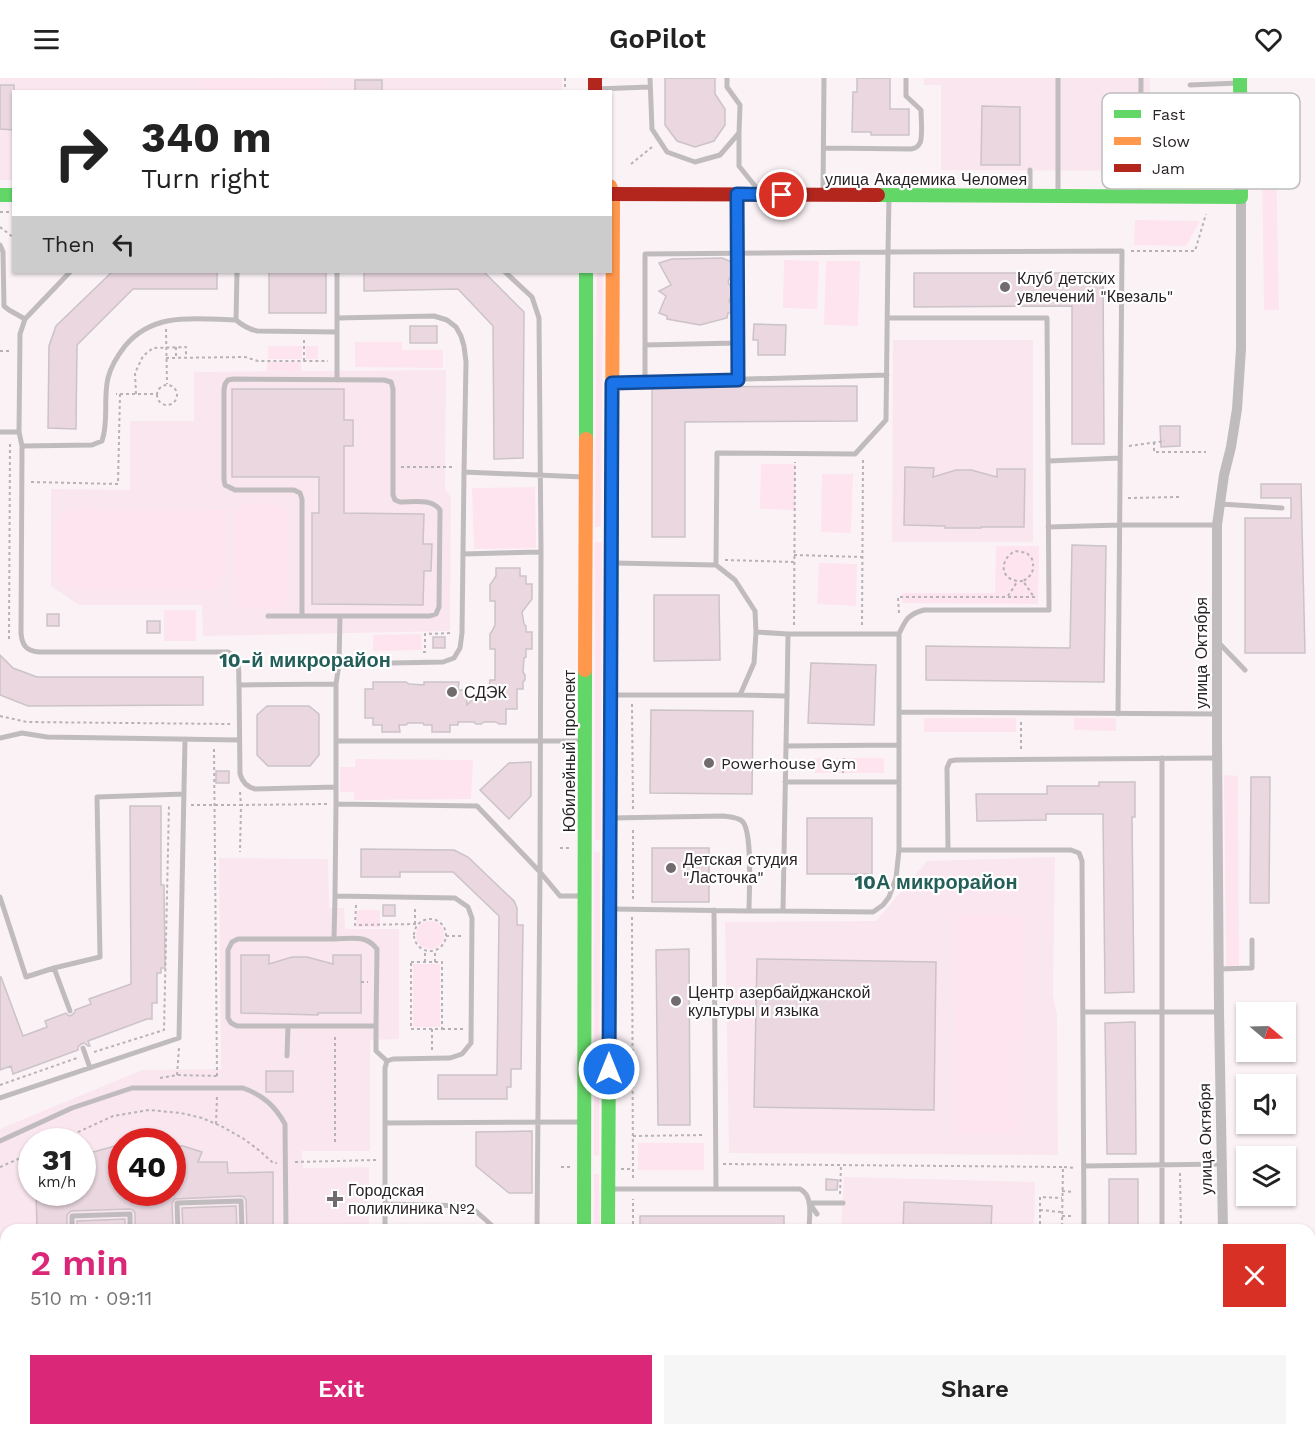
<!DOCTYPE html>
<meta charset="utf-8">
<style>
:root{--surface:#fff;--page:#f6f6f6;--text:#222;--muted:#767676;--accent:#db2777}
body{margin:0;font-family:"Work Sans",sans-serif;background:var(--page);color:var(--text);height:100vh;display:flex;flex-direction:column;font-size:22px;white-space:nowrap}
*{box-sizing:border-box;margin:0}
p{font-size:20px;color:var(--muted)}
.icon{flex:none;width:33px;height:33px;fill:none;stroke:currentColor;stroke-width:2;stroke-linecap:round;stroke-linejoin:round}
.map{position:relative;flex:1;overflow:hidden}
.details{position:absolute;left:0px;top:1146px;width:1316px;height:212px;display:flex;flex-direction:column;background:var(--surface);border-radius:18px 18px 0 0;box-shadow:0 2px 4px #0004}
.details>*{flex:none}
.top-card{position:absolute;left:12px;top:12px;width:600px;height:183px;border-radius:0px;box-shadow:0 2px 4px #0004;background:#fff;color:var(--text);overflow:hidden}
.needle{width:39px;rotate:109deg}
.buttons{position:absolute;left:1236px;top:924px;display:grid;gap:12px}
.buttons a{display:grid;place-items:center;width:60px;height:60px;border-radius:0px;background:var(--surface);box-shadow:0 2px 4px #0004;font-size:30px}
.speed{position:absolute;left:18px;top:1050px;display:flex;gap:12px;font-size:30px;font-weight:700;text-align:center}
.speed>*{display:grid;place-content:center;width:78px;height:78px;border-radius:50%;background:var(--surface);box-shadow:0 2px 4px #0004;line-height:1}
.speed small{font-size:15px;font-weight:400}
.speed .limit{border:9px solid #d22;background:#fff;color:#111}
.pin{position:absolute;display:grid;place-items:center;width:51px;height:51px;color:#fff;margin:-26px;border:3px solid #fff;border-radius:50%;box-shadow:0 2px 6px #0007}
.me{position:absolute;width:66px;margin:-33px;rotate:0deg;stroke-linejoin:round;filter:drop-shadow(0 0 4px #0008)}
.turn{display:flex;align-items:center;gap:21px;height:126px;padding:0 30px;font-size:27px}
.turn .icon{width:78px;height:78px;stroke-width:2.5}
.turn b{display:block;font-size:42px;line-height:51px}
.then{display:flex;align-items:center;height:57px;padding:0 30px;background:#0003;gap:12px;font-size:22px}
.round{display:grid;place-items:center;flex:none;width:63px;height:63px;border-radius:0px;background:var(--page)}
.headline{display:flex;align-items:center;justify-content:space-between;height:102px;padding:0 30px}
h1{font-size:36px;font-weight:600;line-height:45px;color:var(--accent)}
.cta{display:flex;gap:12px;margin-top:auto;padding:12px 30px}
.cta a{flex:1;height:69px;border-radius:0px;background:var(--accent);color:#fff;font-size:24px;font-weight:600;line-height:69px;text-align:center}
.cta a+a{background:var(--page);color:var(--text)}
header{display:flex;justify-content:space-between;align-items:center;height:78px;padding:0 30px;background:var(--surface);font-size:27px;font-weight:600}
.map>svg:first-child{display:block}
.built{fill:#fae6ef;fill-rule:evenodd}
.green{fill:#fde4ef}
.building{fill:#ead7e0;stroke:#cbc3c7;stroke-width:1.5}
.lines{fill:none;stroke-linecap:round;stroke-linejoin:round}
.path{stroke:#b7b2b5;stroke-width:2;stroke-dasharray:3 3;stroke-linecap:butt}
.lane{stroke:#c0bcbe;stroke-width:5}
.street{stroke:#c0bcbe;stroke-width:10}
.fast{stroke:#63d668;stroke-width:14}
.slow{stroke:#ff974d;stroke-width:14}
.jam{stroke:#b3261e;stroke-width:14}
.route-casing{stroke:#114b97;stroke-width:15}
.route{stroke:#1a73e8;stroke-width:10}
.poi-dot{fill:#726b6e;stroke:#fff;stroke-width:2}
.labels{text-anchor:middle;stroke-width:4.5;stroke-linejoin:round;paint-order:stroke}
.street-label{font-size:16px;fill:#292225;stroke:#fff}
.poi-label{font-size:16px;fill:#292225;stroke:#fff;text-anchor:start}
.quarter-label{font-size:20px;font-weight:bold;fill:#245e59;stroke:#fff}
.key{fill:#fff;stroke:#bfbdbe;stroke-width:1.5}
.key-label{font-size:16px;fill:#292225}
</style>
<header><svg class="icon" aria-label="menu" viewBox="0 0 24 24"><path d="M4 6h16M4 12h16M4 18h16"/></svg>GoPilot<svg class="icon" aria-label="heart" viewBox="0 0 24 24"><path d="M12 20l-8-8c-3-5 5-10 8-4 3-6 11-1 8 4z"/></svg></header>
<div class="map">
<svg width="1315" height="1357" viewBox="0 0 1315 1357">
<rect width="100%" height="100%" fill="#fbf2f6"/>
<path class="built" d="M0 0H562V13L14 14 13 102H0Z
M924 0H1150V93L941 92V7H924Z
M893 262H1033V464H892Z
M446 292 445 411 451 420 450 553 203 558 202 527H79L51 508V411L130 412V343H194V294Z
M1055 779 1053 917 1057 937 1058 1077 729 1075 725 844 876 843 927 783Z
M219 780 328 781 329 830H344L345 851H399V961L370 962V1073H302L303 1090 369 1089V1152H6V1352H354V1357H0V1051L142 992 221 991ZM32 1064H82V1114H32ZM122 1064H172V1114H122Z
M844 1099 1035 1104 1034 1152H841Z"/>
<path class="green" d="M323 1V13H199V2Z
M1276 73 1279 232H1264L1262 74Z
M1135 142 1200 143 1186 168 1134 167Z
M784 182 819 183 817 231 783 230Z
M826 183H860L858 248 824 247Z
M597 194H603L601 449H595Z
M355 264H402V272H443V290L355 289Z
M268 268H302V281H268Z
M306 268H318V281H306Z
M267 284H301V293H267Z
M761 386H795V432L760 431Z
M822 396H853L851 455 821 454Z
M535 409 536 470 474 471 472 410Z
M245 426C259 426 280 421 288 435L287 522 284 528C273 532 248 532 237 527L235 522V435L239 428Z
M69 431 228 432V438H221L226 446 225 495 220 506 213 512 68 511 58 504 56 493V446L60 437Z
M595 464H602L601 762H595Z
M996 468H1039L1038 526 902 525V515H995Z
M819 485 857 486 856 528 817 526Z
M164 532H196V563H164Z
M421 556 422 572 373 573V557Z
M924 640H1016V654H924Z
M1074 640H1116V653L1074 652Z
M815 680H884V695H815Z
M355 681 473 682 471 721 354 722V714H340V689H355Z
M1224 697 1238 698 1239 890 1226 889Z
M594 774H600L599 1077 594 1078Z
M357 832H380V849H356Z
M957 836 1024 837 1022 1057H955Z
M416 857a14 14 0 1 1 28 0a14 14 0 1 1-28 0Z
M413 886H440V949H413Z
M638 1065H704V1092H638Z
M594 1096H599L600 1152H594Z"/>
<path class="building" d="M665 0H715V16L725 31V47L714 63 695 69 677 63 665 47Z
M857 0H890V31H909V57H871V54H852L853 14H857Z
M355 2H382V14H355Z
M0 7H14V52L0 51Z
M982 28 1020 29V87H981Z
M722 180 732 184 733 192 728 204 733 213 729 223 733 229V234L728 235 727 240 700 247 667 241V238L659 235 666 218 659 213 671 207 659 185 672 181Z
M112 194H217V211H133L77 267 76 351 48 350 49 268 56 248Z
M269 194H326V235H269Z
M364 194H484L524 234 523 380 494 381 493 248 458 211 364 213Z
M914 195H1103L1104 366H1072V228L914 229Z
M754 246 786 247 785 277H758V262H753Z
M410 248H437V265H410Z
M857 308V343L685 344V459H652V309Z
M232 311H344V342H353V368H344V435L424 436 423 466H432L431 493H424L423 527 312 526V435H319V399H232Z
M1160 348H1180V368L1161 369Z
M905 389 934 390 933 399 956 392H971L997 399V391H1025L1024 449H981V450H945V448L904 447Z
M1261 406H1301L1305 575H1245V440H1291V420H1261Z
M1072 467 1106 468 1104 604 926 602V568L1070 570Z
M496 490H520V498H526V506H532V521L522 534 524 546 526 548V554H532V571H526V579L524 580 523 594 525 597V602L523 604V611H517V631H506V646H499L496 644H484L481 646H476L474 644H458V647H450V654H432V647H424L423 645H408L406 647H399L400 654H382V647H373V640H365V611H373V604H406L409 606 424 607V604H459L458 612H466L467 627 483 610H489L490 602H495V571H490V556L492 553 495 547V523H490V507L496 498Z
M654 517H719L720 582 654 583Z
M47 536H59V548H47Z
M147 543H160V555H147Z
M433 559H445V570H433Z
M0 577 13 590 37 599H203V627L28 628 0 617Z
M811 585 876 587 874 647 808 645Z
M267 628H309L319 636V677L310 688H268L257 677V637Z
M651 632 753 633 752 716 650 715Z
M531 684V718L509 741 480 712 509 685Z
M216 693H229V705H216Z
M1251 699H1270L1269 825H1250Z
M1099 704H1135V739H1132L1134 914 1105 915 1103 736H1046V742L977 743 976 716H1047V708H1099Z
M130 728H161V807H164L165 890H161V895H157V925H152V941H147L88 963 90 968H88L84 965 81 966 78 969V972L13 996 11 988 0 992V899H1L23 958 47 949 45 943 66 935 69 938 72 937 75 934V932L91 926 89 921 131 906Z
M807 740H872V796H807Z
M652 770H709V824H652Z
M361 771 454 772 468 779 514 823 517 830V847H523L521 991H511V1009H507V1021H438V997H497L499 838 453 794H400V799H361Z
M383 827H395V838H383Z
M689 871 690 1047H658L656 872Z
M241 877H269V886L292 879H307L333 886V877H361V935H318V937L241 935Z
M757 881 936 884 934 1032 754 1029Z
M1135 944 1136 1076H1107L1105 945Z
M266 993H293V1014H266Z
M532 1053V1115H509L476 1088V1054Z
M122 1066V1114H172V1067L183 1068 202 1074 198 1084H227L228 1095 273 1094V1152H247L246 1122 244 1119 241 1118 175 1121 172 1125 173 1152H135V1135L133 1132 130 1131 71 1133 67 1137V1152H37L36 1114H82V1077Z
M826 1101 838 1102 837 1112H826Z
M1109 1101H1138V1152H1109Z
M904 1124 992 1128 991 1152H903Z
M236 1128 237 1152H183L182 1130Z
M640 1138H784V1152H640Z
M125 1141V1152H77V1143Z"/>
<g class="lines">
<path class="path" d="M565 0V14
M631 86 652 69
M1153 105 1218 52
M0 134H14
M0 149 14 160
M1131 173H1195L1206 136
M166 251 167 306
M176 269V280
M0 273H12
M166 280 245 279 258 283H328
M304 283V262
M157 317a10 10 0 1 1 20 0a10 10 0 1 1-20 0Z
M120 316H156
M136 316 135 295 143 278 153 270 186 269V280
M1154 364V374H1206
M1129 368 1165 363
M401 389H455
M31 404 118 406 120 316H116
M1128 420 1179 419
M794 477 863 479
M725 482 794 484
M1023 503C1001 505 997 483 1015 473L1027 475 1032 481C1035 492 1032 498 1023 503L1034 519
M1008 518 1017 504
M899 535 898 519H1038
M794 547 795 384
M862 547 863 382
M9 561 10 364
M423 574H425V556L453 555
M632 626 633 731
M0 638 27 644 230 646
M214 671 217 998
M1021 671V644
M843 695 844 677
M240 714 241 727 327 726
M191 727H241L240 774
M560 770H570
M633 821V749
M356 827 355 847 415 846 418 847
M632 839 633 1103
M414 857a16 16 0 1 1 32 0a16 16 0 1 1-32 0Z
M415 846V828
M446 858H464
M411 884H442V951H411Z
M425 884V872
M435 884V872
M361 904H368
M442 951H463
M432 972V951
M94 974 164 952 169 726
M177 997 179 970
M160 1000 177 997 217 998
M0 1007 77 980
M216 1046 217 1018
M633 1058 705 1057
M56 1064 113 1038 149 1032 181 1035 202 1040 221 1048 244 1061 260 1073 273 1085H277
M335 1064V956
M295 1084 376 1082
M723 1086 1063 1089
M0 1089 32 1075
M561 1089H571
M621 1091H633
M1180 1095 1181 1152
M1062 1113 1074 1114
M840 1116 841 1087
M1040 1132 1061 1134
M1062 1138H1074
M1062 1148 1063 1089 1075 1090
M633 1152V1121
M1040 1152V1119L1062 1120
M0 1243 4 1276
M977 1352V1357
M1006 1352V1357
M1181 1352V1357
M349 1357V1352
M440 1357V1352
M554 1357V1352
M632 1357V1352
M1062 1357V1352"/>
<path class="lane" d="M650 0 652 51 667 74 695 84 720 77 739 55 740 27 727 9V0
M1190 7 1239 5
M595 11 650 9
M739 55V88L759 113
M824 70 911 71C915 70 917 70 920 65 923 58 921 40 921 32L906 18V0
M823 115 824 0
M1030 116V92
M1058 116V0
M737 118 738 302
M1140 118 1141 0
M889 119 888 174 1122 173 1118 636
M0 167 3 174 4 228 9 232 25 241
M237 194 236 242C243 248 248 251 257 253L337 254V194
M505 194 532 219 539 240 541 474
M337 240 434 238 447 242 456 249 461 258 464 268 466 284 464 394 584 399
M236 242C196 241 154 233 125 268 118 277 111 288 108 300 103 321 109 343 102 363L92 367 22 368 21 555C22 567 26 573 39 574H228C242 582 238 592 239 607
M645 267 737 265
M337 302V254
M645 304V176L888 174 886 342 855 376 717 375 716 487
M614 305 887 297
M0 354H19L22 368
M19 354 20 256 25 241 70 194
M1048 383 1120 380
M464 394 462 555 460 570 454 580 443 584 339 586 336 606V663H584
M1220 426 1282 430
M1048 449 1120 447H1217
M463 476 541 474 540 794 537 1152
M268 538H340
M302 538V421L300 415 294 412H235L225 407 224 402V312L225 306 228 302 233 301 384 302 391 304 393 311V417L395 422 400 424C413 424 432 420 440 432L439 529 436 536 430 538H340L339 586
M756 554 788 556
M1217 563 1245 592
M613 617H740L754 585 756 554 755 533 735 502 716 487 613 485
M740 617 787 618 786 668 899 667V556C906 541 907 537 924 532H1049L1047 240H888
M787 618 788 556H899
M899 634 1217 636
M0 660 22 655 47 659 239 662
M336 663V726L477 728 540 794 560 818H582
M786 668 783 833 873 834 883 827 889 819 896 800 899 772V667
M1162 680V1152
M785 704H899
M336 709 255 711C247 709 242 703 240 696L239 607 336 606
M336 726 335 818 455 820 468 829 472 840 471 965 462 976 450 980 393 981 387 983 385 990V1045L581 1044
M899 772H1071L1079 775 1082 783 1084 1152
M948 772 947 690 950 683 956 682 1217 680
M0 819 26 899 54 890 100 879 97 719 184 716
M612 831 749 833C749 816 753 752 742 743 737 739 729 739 723 738L612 740
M714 832 716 1111
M749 833H783
M334 861C351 861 366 856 377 871L376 948H237L231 945 228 940V872L232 864 238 861H334L335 818
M54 890 70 933
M1219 891 1252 890V862
M1083 934H1219
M376 948V973L387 983
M83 970 90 990
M287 978 288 948
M0 1020 179 960 185 661
M385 1045V1126
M0 1063 72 1030 132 1010H243C263 1017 275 1028 285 1046L286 1152
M1084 1088 1223 1086
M610 1111H800C814 1118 809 1139 809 1152
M809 1125H843
M810 1126 817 1136
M72 1152V1138L130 1136V1152
M178 1152 177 1125 241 1123 242 1152
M385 1152V1126L470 1128 497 1152
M0 1206H6
M0 1285 6 1340
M7 1352 8 1357
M80 1352V1357
M134 1352V1357
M188 1352V1357
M249 1352V1357
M288 1352V1357
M386 1352V1357
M705 1352 706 1354 710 1355 806 1354
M936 1352V1357
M1162 1352V1357
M466 1357V1352
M534 1357V1352
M953 1357V1352
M1085 1357V1352"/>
<path class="street" d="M1223 1152 1219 934 1217 660V447L1224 397 1231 369 1237 331 1241 271V119
M1224 1357V1352"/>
<path class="fast" d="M0 117H14
M878 117 1241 119 1240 0
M586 361V194
M584 1152 585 592
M608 1152 612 389"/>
<path class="slow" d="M610 108 613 116 612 389
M585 592 586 361
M608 1352V1357"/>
<path class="jam" d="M595 0V14
M610 116 878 117
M584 1352V1357"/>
</g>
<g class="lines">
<g class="route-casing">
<path id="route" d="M609 991 612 305 738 302 737 116 782 117"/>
</g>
<use href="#route" class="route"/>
</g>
<g class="poi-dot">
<circle cx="1005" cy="209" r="6"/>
<circle cx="452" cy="614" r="6"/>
<circle cx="709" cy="685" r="6"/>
<circle cx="671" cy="790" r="6"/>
<circle cx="676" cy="923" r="6"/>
<path d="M332 1112h6v6h6v6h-6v6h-6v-6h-6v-6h6z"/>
</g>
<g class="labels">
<g class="street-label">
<text x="926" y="107">улица Академика Челомея</text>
<text transform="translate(1201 575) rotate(-90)" y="6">улица Октября</text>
<text transform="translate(569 673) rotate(-90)" y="6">Юбилейный проспект</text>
<text transform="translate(1205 1061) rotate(-91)" y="6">улица Октября</text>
</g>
<g class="poi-label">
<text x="1017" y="206">Клуб детских<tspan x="1017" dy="18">увлечений "Квезаль"</tspan></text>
<text x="464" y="620">СДЭК</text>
<text x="721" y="691">Powerhouse Gym</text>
<text x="683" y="787">Детская студия<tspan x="683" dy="18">"Ласточка"</tspan></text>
<text x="688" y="920">Центр азербайджанской<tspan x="688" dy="18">культуры и языка</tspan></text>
<text x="348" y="1118">Городская<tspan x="348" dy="18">поликлиника №2</tspan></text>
</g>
<g class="quarter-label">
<text x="305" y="589">10-й микрорайон</text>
<text x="936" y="811">10А микрорайон</text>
</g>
</g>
<rect x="1102" y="15" width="198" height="96" rx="9" class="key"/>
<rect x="1114" y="32" width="27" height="8" fill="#63d668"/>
<rect x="1114" y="59" width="27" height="8" fill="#ff974d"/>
<rect x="1114" y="86" width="27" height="8" fill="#b3261e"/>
<g class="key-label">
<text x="1152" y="42">Fast</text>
<text x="1152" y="69">Slow</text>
<text x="1152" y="96">Jam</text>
</g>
</svg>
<div class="buttons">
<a><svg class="needle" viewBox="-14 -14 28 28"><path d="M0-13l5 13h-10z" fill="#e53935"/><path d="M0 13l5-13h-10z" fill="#767676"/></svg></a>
<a><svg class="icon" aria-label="sound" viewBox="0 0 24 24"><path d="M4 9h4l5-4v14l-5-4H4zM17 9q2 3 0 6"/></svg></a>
<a><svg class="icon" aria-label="layers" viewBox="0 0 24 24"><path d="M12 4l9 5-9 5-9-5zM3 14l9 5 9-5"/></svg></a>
</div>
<div class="speed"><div>31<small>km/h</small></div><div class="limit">40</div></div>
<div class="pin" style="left:782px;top:117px;background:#d93025"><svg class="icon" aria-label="arrive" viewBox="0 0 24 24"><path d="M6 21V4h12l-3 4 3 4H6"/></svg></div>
<svg class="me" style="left:609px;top:991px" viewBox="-20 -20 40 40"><circle r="17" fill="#1a73e8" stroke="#fff" stroke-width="3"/><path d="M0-11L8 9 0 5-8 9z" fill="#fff"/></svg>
<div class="top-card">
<div class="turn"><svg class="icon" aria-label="right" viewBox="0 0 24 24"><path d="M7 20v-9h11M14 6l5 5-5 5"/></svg><div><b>340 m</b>Turn right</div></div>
<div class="then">Then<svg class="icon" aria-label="left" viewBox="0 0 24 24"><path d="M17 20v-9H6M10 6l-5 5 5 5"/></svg></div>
</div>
<section class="details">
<div class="headline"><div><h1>2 min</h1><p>510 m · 09:11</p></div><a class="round" style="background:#d93025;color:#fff"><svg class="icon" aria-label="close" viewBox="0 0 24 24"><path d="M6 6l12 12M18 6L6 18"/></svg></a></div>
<div class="cta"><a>Exit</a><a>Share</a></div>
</section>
</div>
